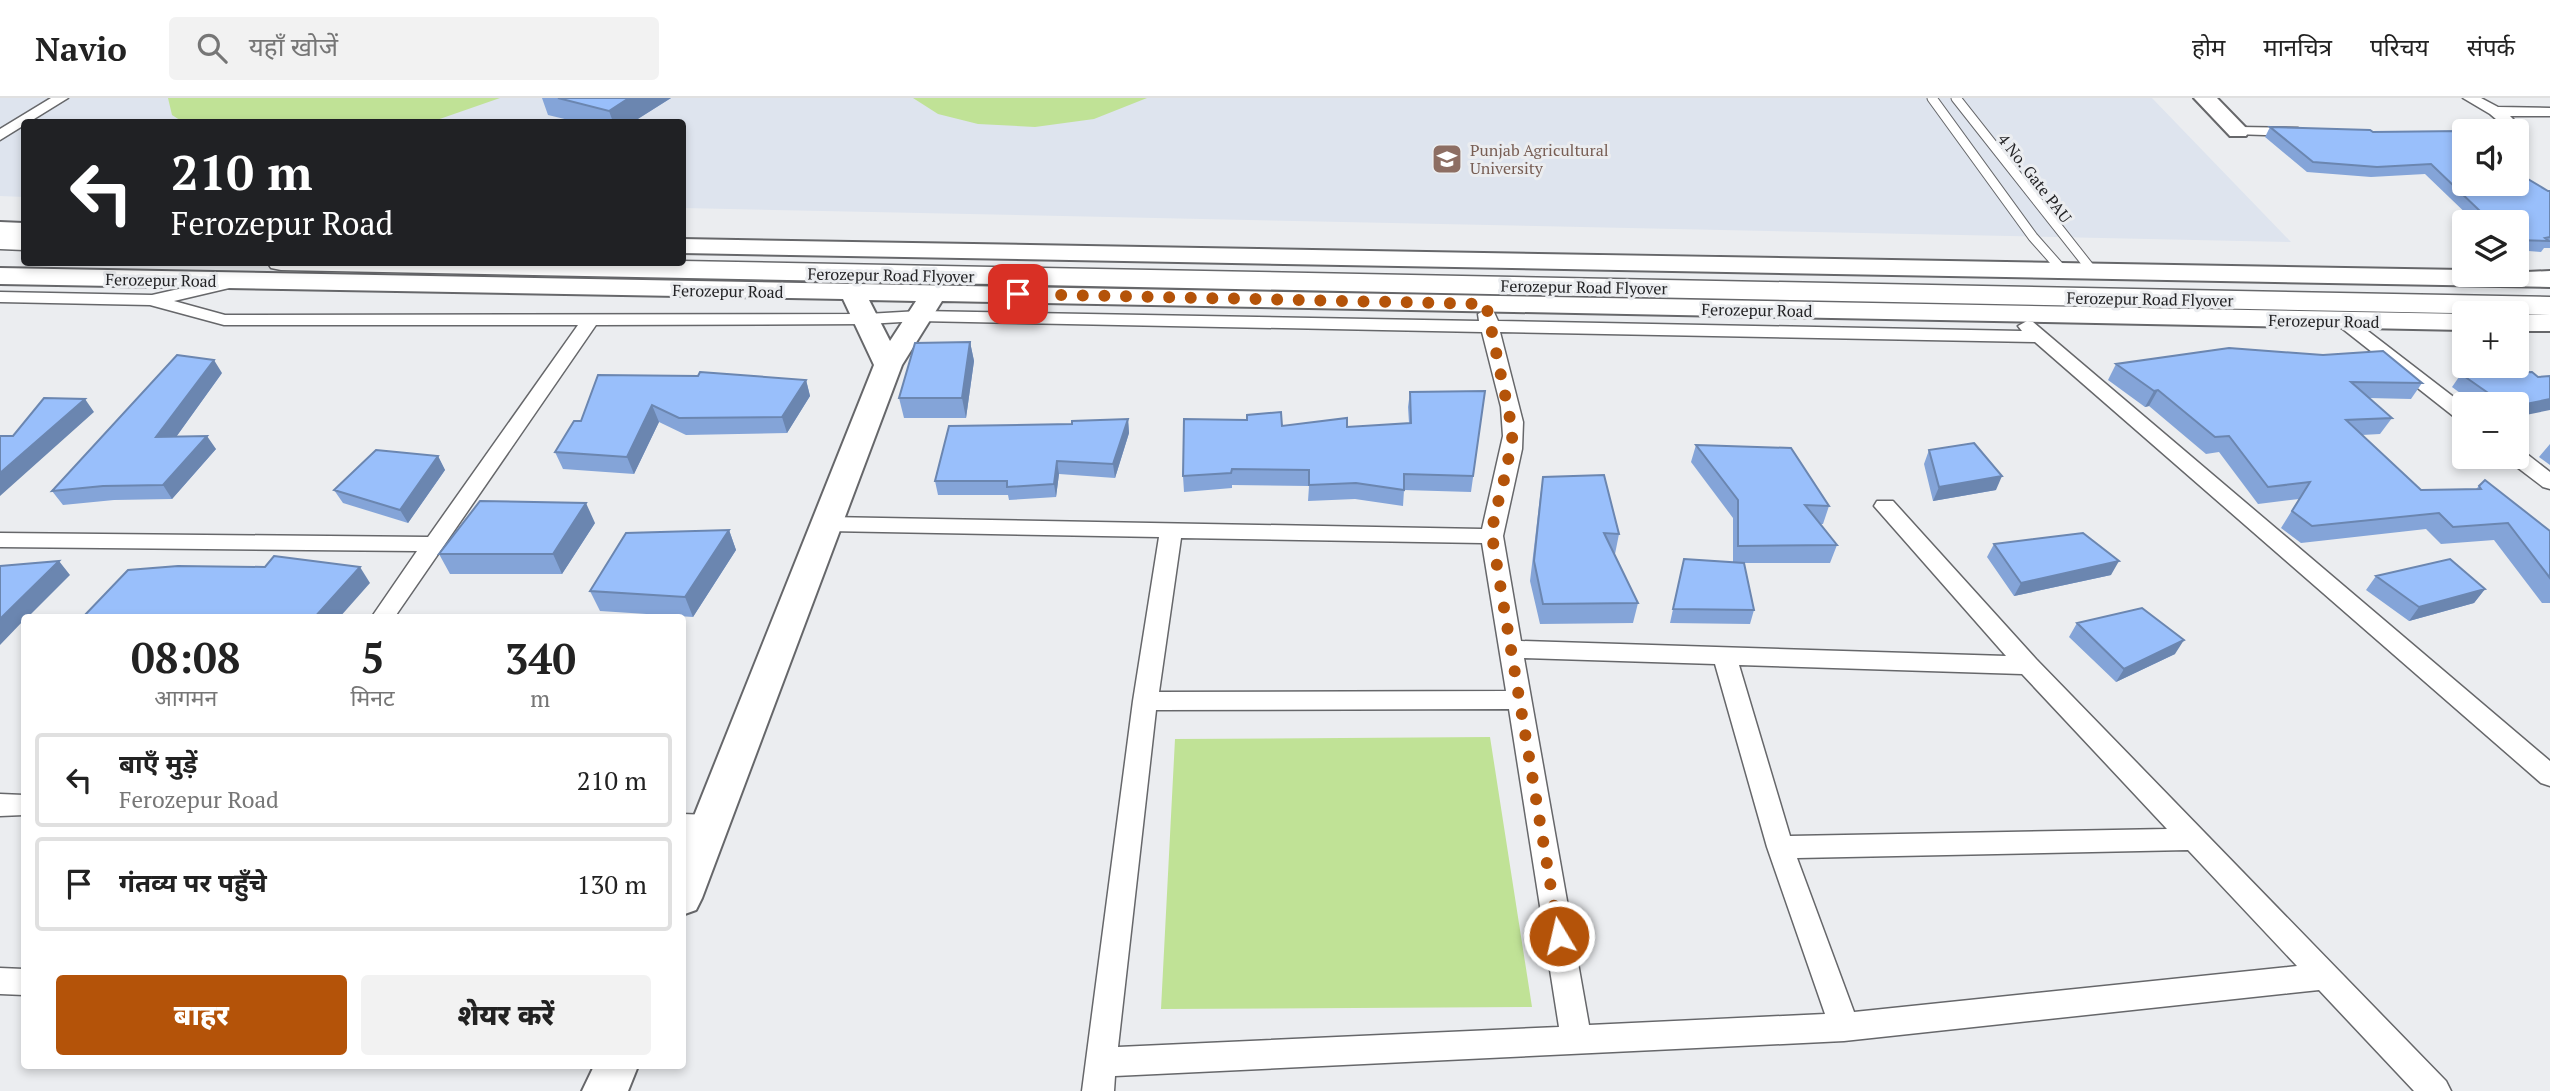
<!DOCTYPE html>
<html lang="hi">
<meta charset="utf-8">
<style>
:root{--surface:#fff;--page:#f2f2f2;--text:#222;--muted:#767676;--line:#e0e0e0;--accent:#b45309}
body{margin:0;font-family:"PT Serif","Noto Sans Devanagari",serif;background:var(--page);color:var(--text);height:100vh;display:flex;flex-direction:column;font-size:26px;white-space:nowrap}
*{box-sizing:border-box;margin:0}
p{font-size:23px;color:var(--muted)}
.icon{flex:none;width:38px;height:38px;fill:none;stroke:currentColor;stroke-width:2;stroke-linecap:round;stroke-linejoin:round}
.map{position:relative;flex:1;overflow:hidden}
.details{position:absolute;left:21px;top:516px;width:665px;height:455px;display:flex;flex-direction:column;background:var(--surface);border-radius:7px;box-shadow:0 4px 10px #0003}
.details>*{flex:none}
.banner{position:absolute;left:21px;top:21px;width:665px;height:147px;border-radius:7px;box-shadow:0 4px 10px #0003;background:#202124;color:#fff;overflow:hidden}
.buttons{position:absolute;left:2452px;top:21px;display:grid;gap:14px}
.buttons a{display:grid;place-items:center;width:77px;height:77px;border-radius:7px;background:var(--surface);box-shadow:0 4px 10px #0003;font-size:35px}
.pin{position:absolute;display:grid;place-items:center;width:60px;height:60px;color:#fff;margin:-30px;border-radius:14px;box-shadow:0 4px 10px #0006}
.me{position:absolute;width:77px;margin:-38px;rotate:351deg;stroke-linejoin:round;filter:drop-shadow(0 0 5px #0008)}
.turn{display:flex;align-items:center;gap:24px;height:147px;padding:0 35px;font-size:32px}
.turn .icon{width:91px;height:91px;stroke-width:2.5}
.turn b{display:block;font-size:49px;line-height:60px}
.eta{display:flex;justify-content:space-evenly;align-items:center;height:119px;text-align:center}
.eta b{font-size:42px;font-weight:800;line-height:49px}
.primary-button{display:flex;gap:14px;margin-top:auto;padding:14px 35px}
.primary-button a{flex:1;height:80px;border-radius:7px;background:var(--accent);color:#fff;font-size:28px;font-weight:800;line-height:80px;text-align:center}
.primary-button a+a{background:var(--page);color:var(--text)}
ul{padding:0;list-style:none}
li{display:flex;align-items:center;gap:21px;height:94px;margin:0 14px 10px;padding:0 21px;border:4px solid var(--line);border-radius:7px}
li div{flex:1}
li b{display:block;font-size:26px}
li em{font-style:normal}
header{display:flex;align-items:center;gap:42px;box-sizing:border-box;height:98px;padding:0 35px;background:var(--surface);border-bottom:2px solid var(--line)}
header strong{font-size:33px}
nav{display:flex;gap:38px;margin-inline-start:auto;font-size:24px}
.search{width:490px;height:63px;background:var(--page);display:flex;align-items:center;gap:18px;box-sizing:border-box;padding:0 24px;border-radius:7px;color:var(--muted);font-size:26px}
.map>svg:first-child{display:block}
.built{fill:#dee4ee}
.green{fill:#c0e296}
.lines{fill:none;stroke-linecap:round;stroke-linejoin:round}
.lane-casing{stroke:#66676a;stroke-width:11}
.street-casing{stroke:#66676a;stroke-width:3}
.secondary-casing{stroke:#66676a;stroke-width:4}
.primary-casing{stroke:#66676a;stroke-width:3}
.lane{stroke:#fff;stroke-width:9}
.street{fill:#fff;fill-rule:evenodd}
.secondary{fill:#fff;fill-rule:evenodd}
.primary{fill:#fff;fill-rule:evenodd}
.wall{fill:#84a4d8}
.shaded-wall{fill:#6b86b0}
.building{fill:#99bffb;stroke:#6b86b0;stroke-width:2}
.route{stroke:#b45309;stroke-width:12;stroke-dasharray:0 21.6}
.labels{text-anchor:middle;stroke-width:6;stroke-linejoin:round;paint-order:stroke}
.far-education-label{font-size:16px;fill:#785e54;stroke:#ebedf0;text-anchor:start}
.far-street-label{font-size:16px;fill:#242426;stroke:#ebedf0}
</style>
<header>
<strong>Navio</strong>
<div class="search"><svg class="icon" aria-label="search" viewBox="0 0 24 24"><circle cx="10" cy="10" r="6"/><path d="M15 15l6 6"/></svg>यहाँ खोजें</div>
<nav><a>होम</a><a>मानचित्र</a><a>परिचय</a><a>संपर्क</a></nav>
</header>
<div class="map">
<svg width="2550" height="993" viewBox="0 0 2550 993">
<rect width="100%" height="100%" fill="#ebedf0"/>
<path class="built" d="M0 0H2152L2291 144 683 110 682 24H24V99L0 98Z"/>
<path class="green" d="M168 0H500L431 24H183L172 17Z
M913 0H1147L1094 21 1035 29 978 26 938 16Z
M1490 639 1532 909 1161 911 1175 641Z"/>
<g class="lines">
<g class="lane-casing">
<path id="lane" d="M1932 0 2033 139 2064 174
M1956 0 2094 175"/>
</g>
<g class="street-casing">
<path id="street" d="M51 0H68L0 42V31Z
M2463 0H2481L2498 9 2550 10V18H2510L2527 35 2516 40V33H2510L2490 16Z
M2238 29 2298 30 2305 34 2298 38 2233 36 2231 33 2233 30Z
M236 178 242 179 245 183 242 187 174 203 225 217 867 216 919 213 1479 223 1478 216 1487 211 1493 212 1498 223 2022 233 2018 228 2027 223 2033 224 2550 663V688L2541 685 2035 244 1500 234 1523 324 1522 351 1503 438 1521 543 2006 558 1874 408 1877 403H1893L2036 561 2446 983 2451 993H2414L2319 892 1844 943 1115 978 1114 993H1082L1133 603 1159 439 828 433 820 431 817 426 820 421 828 419 1482 431 1503 338 1501 309 1482 234 919 223 867 226 596 227 394 520H371L417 453 0 449V435L428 439 578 227H224L150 207 0 204V194L152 197ZM1181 440 1482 445 1506 593 1159 594ZM1524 560 1715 566 1767 749 1825 916 1589 927ZM1739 567 2022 576 2167 731 1790 738ZM1509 611 1559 929 1118 949 1156 612ZM2188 752 2297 868 1854 914 1797 760Z
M2345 219 2351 220 2464 307V323L2457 321 2339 228 2336 224Z
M2516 352 2523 353 2550 374V391L2543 389 2509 363 2506 359H2516Z
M0 696 24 697V717L0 718Z
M682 716 711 717 720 720 724 728 720 736 711 739 682 738Z
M0 870 24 871V897L0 896Z"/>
</g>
<g class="secondary-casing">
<path id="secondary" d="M2194 0H2217L2249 33 2246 38H2230Z
M0 124 24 125V139L0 138Z
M682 141 2464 172V177L2550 173V189L682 155Z
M0 170 2464 216V232L942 203 902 267 702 800 696 812 682 817V748L874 267 843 201 0 186ZM869 202 916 203 890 243Z
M2516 217H2550V233H2516Z
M594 968H638L628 993H582Z"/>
</g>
<g class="primary-casing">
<path id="primary" d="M0 135 24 136V152L0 151Z
M682 163 2550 199V217L281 172 271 170 267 164Z"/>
</g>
<use href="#lane" class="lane"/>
<use href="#street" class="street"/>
<use href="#secondary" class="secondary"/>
<use href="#primary" class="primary"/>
</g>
<path class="wall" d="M542 0H671L633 24H577L548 17Z
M2270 29 2373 34 2464 86 2550 93V150H2544L2541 154 2516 152V124H2475L2425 76 2371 79 2307 74 2265 39Z
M970 244 974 263 966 320H904L899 300Z
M2116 266 2422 285 2411 301 2369 300 2392 320 2380 336 2362 337 2421 392 2476 391 2479 388 2550 433V505H2542L2494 442 2441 446 2426 431 2301 445 2281 430 2299 401 2258 406 2219 354 2206 356 2149 308 2145 309 2108 282Z
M222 275 176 339 216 351 172 401 114 402 63 407 52 393Z
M2461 276 2538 279 2516 306H2475L2452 289Z
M598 277 806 282 810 298 787 335 686 337 659 324 634 376 563 371 555 354 581 323Z
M1485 293 1471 394 1404 392 1403 408 1355 401 1308 403 1309 388 1232 387V390L1184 394 1183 378 1282 328 1347 329 1409 325 1408 309 1410 294Z
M1128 321 1129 335 1115 380 1059 376 1056 399 1009 402 1008 397H938L935 383 1072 326Z
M2550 346V367L2539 359Z
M1696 347 1829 408 1823 426H1820L1837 447 1830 465H1744L1754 512 1750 526 1670 525 1684 461 1733 464V420L1691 364Z
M1929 352 1996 392 1933 403 1924 366Z
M438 358 445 372 408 425 343 405 334 392Z
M1543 379 1619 436 1615 456H1614L1638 505 1633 525 1540 526 1530 483 1540 399Z
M595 425 562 476H450L439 456Z
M729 432 736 452 693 519 600 513 590 493Z
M1994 446 2111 477 2014 498 1987 459Z
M2376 478 2485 491 2474 505 2409 523 2366 492Z
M2077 525 2175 556 2116 584 2069 539Z"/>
<path class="shaded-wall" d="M629 0H671L633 24H613L609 13Z
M970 244 974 263 966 320 962 300Z
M214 262 222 275 166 353 156 339Z
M806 282 810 298 787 335 782 319Z
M2158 292 2149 308 2145 309 2154 293Z
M85 301 94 314 0 398V375Z
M2550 301V312L2516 319V308Z
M652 307 659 324 634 376 627 359Z
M1128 321 1129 335 1115 380 1113 366Z
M207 338 216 351 172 401 163 387Z
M438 358 445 372 408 425 400 412Z
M1057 363 1059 376 1056 399 1054 386Z
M2002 378 1996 392 1933 403 1939 389Z
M586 405 595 425 562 476 553 456Z
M729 432 736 452 693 519 685 499Z
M59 463 70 477 27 520H24V522L0 547V521Z
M2119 463 2111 477 2014 498 2021 485Z
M360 469 370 485 339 520H314Z
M2485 491 2474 505 2409 523 2419 509Z
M2184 542 2175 556 2116 584 2124 571Z"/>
<path class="building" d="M558 0H629L609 13Z
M394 23 418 24H392Z
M2270 29 2370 32 2373 34 2461 33 2464 38V86H2516V74L2548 93H2550V139L2545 140 2549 143 2516 142V124H2501L2493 115 2481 114 2431 66 2377 69 2313 64Z
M970 244 962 300H899L915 245Z
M2229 250 2323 257 2383 253 2422 285 2351 284 2392 320 2346 322 2421 392 2481 391 2479 388 2485 382 2550 433V480L2508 425 2453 429 2439 415 2312 428 2292 413 2310 384 2268 389 2229 338 2215 339 2158 292 2154 293 2116 266Z
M177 257 214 262 156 339 207 338 163 387 103 388 52 393Z
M700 274 806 282 782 319 679 320 652 307 627 359 555 354 574 323H581L598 277 698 278Z
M2532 274 2538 279 2550 278V301L2516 308V306H2504L2461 276Z
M1485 293 1473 378 1404 376V392L1356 385 1309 387V372L1232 371 1231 375 1183 378 1184 321 1247 322V317L1281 314 1282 328 1347 320V329L1411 325 1410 294Z
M44 300 85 301 0 375V338H13Z
M1128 321 1113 366 1057 363 1054 386 1007 389V383H935L949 328 1072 326V323Z
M1974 345 2002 378 1939 389 1929 352Z
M1696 347 1791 350 1829 408 1805 407 1837 447 1738 448V402Z
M376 352 438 358 400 412 334 392Z
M1604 377 1619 436 1604 435 1638 505 1543 506 1534 463 1543 379Z
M480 403 586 405 553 456H439Z
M729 432 685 499 590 493 626 435Z
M2083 435 2119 463 2021 485 1994 446Z
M274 458 360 469 314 520H82L128 472 178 468 265 469Z
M1684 461 1744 465 1754 512 1673 511Z
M2450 461 2485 491 2419 509 2376 478Z
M59 463 0 521V468Z
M2142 510 2184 542 2124 571 2077 525Z"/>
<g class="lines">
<path class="route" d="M1018 196 1486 206 1513 335 1506 374 1494 420 1492 438 1559 838"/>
</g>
<defs>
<g id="university-square" transform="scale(1.575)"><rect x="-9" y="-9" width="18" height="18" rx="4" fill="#8d6e63" stroke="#ebedf0"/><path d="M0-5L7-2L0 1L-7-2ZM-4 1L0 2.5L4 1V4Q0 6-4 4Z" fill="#fff"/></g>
</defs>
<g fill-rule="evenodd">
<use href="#university-square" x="1447" y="61"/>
</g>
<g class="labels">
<g class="far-education-label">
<text x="1470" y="58">Punjab Agricultural<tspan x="1470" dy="18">University</tspan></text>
</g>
<g class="far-street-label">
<text transform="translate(2035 80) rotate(52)" y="6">4 No. Gate PAU</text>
<text transform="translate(891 177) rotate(1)" y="6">Ferozepur Road Flyover</text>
<text transform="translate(161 182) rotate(1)" y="6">Ferozepur Road</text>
<text transform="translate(1584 189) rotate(1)" y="6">Ferozepur Road Flyover</text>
<text transform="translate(728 193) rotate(1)" y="6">Ferozepur Road</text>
<text transform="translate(2150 201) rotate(1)" y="6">Ferozepur Road Flyover</text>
<text transform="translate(1757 212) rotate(1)" y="6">Ferozepur Road</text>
<text transform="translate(2324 223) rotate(1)" y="6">Ferozepur Road</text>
</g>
</g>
</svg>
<div class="buttons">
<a><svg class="icon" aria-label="sound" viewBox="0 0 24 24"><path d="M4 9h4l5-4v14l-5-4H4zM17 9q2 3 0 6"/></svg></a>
<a><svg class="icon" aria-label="layers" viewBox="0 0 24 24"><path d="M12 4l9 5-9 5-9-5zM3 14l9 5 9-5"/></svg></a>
<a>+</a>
<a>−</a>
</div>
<div class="pin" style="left:1018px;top:196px;background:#d93025"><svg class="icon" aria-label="arrive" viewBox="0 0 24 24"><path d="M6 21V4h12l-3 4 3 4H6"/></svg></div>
<svg class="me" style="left:1559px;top:838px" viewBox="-20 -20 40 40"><circle r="17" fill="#b45309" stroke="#fff" stroke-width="3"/><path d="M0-11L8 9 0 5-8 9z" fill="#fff"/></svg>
<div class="banner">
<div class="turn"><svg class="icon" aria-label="left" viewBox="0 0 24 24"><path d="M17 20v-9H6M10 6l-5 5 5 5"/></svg><div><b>210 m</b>Ferozepur Road</div></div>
</div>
<section class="details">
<div class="eta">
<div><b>08:08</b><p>आगमन</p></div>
<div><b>5</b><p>मिनट</p></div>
<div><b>340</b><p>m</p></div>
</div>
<ul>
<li><svg class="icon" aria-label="left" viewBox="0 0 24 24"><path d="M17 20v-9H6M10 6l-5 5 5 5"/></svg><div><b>बाएँ मुड़ें</b><p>Ferozepur Road</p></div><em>210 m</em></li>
<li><svg class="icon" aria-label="arrive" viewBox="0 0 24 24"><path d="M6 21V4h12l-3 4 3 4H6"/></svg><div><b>गंतव्य पर पहुँचे</b></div><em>130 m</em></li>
</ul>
<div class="primary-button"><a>बाहर</a><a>शेयर करें</a></div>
</section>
</div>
